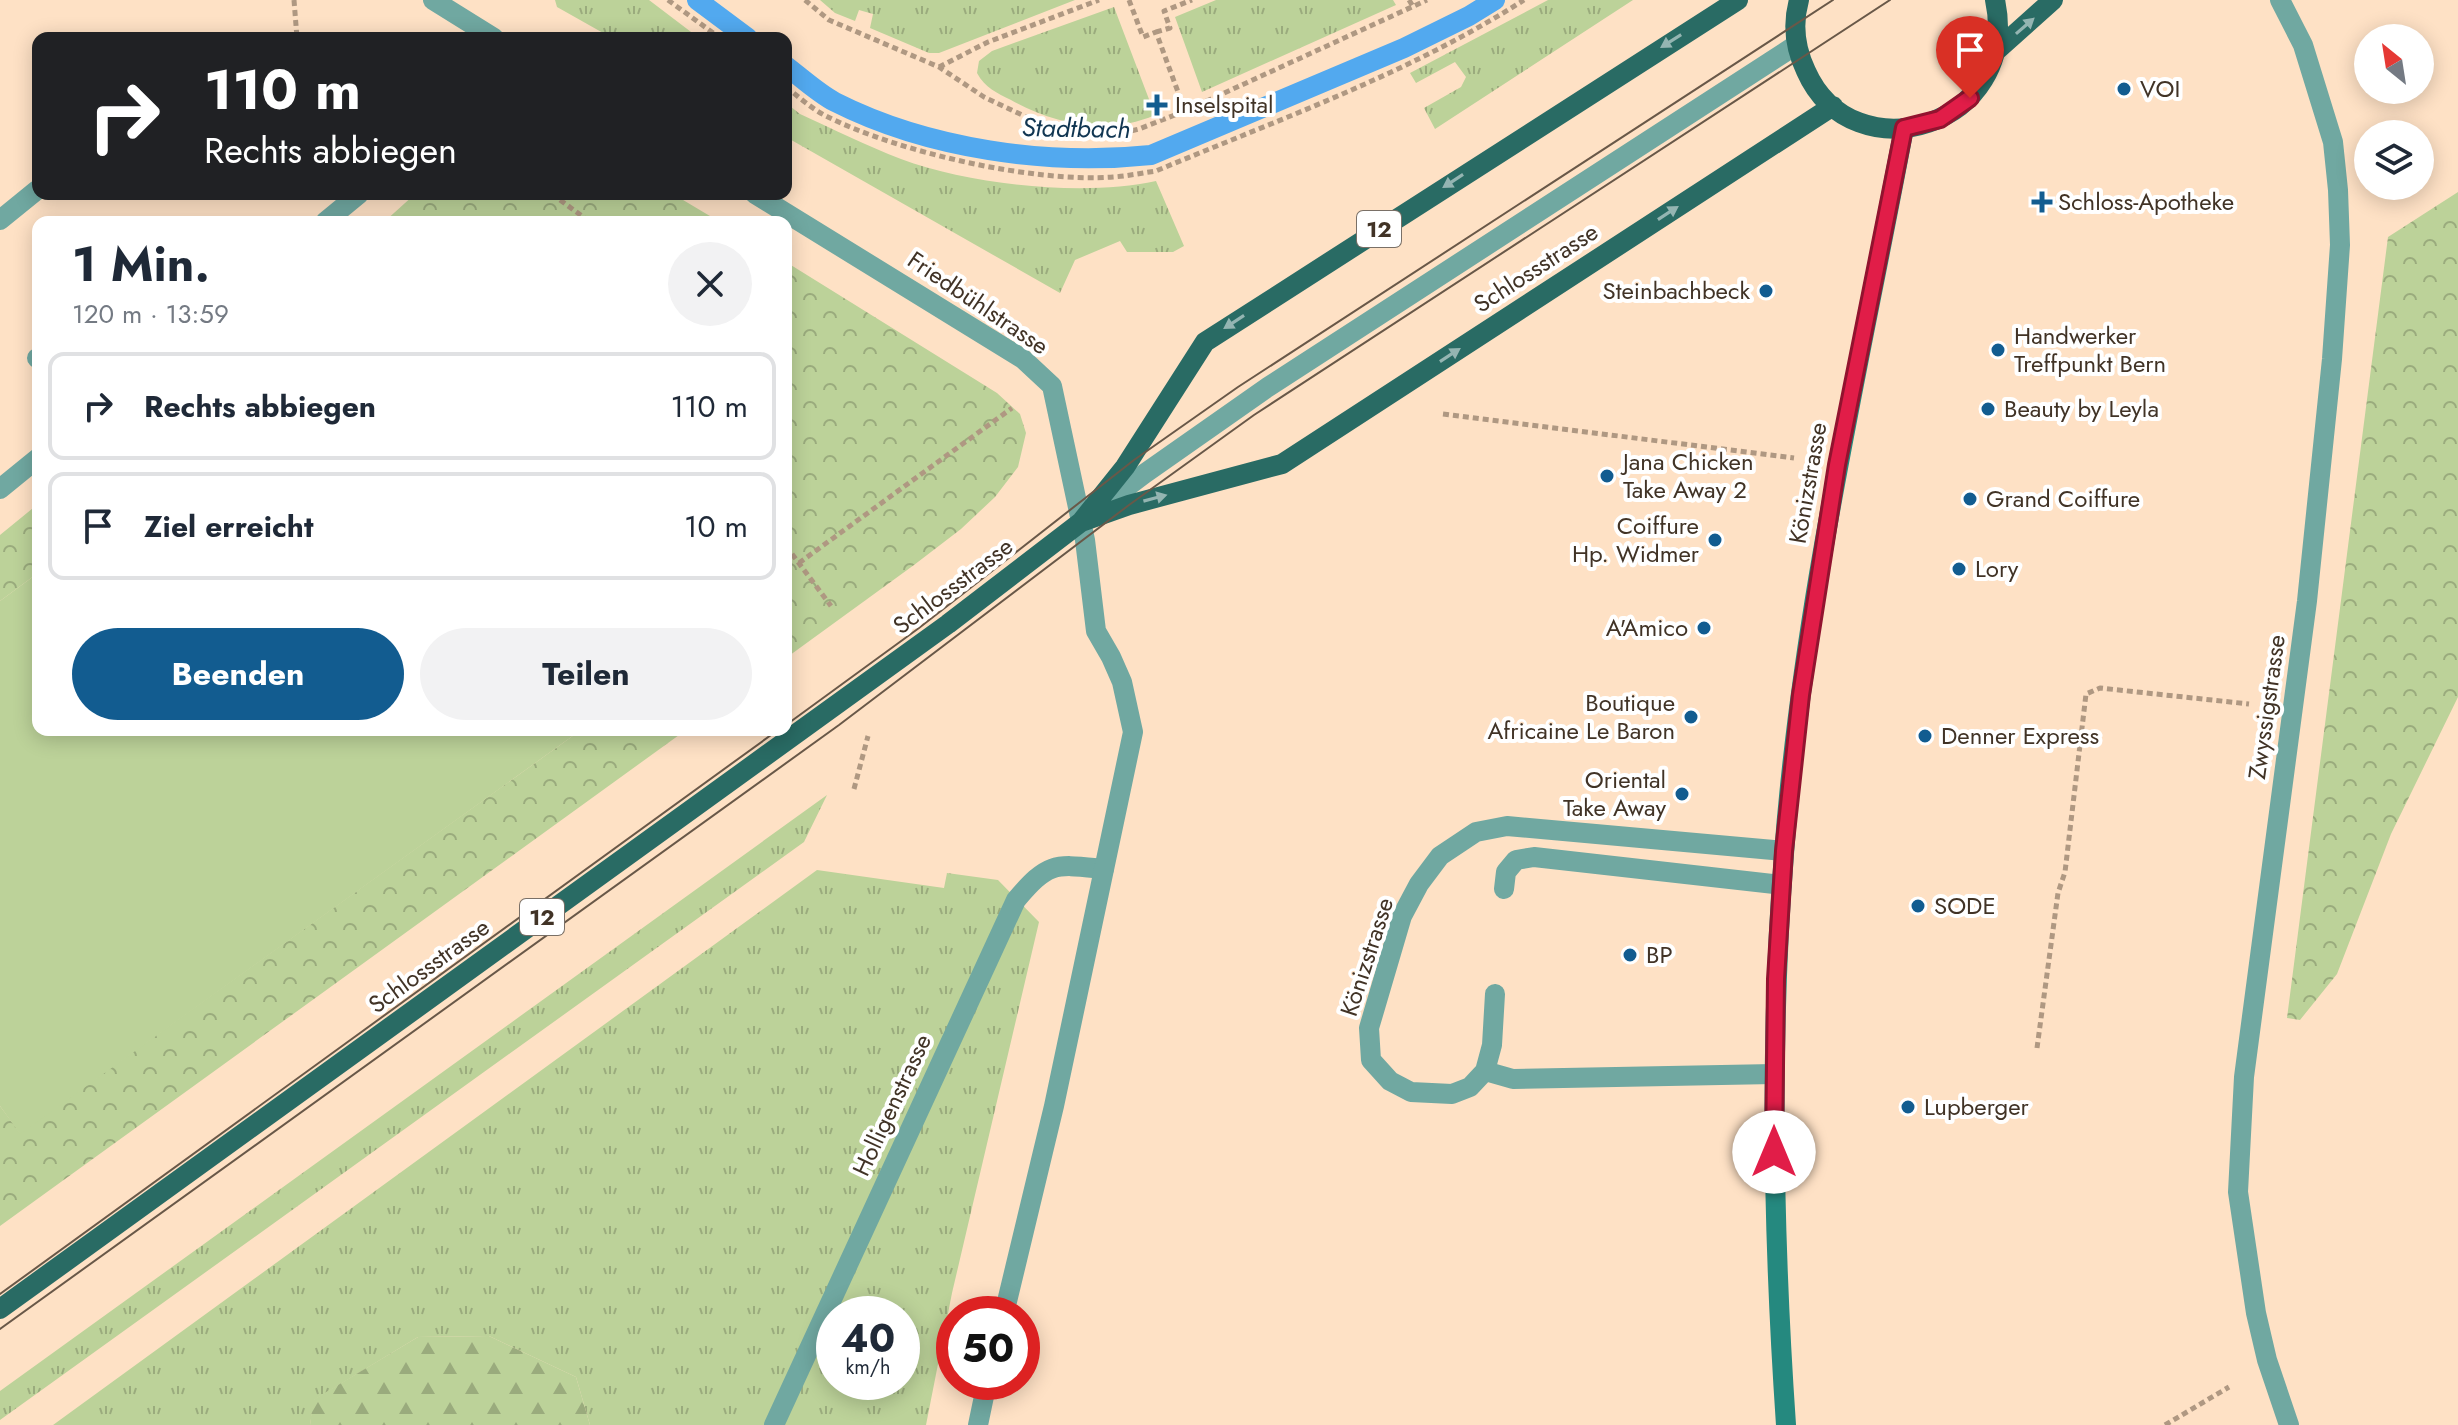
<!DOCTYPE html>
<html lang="de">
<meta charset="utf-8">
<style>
:root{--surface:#fff;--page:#f2f2f3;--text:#1f2937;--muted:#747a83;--line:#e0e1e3;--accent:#125c90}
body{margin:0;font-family:Jost,sans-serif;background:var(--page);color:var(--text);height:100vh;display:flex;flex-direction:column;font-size:30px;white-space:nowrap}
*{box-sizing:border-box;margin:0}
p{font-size:26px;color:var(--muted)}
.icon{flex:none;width:44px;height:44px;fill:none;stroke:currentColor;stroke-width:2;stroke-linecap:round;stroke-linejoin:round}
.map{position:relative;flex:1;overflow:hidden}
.sheet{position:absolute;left:32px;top:216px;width:760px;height:520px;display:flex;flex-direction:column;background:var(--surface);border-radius:16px;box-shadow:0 4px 20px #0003}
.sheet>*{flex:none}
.banner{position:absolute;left:32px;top:32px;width:760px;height:168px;border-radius:16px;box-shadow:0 4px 20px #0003;background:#202124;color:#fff;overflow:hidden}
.needle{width:52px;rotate:330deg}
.tools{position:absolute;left:2354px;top:24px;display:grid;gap:16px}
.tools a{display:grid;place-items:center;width:80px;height:80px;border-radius:50%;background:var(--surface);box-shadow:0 4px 20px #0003;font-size:40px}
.speed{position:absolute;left:816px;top:1296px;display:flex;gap:16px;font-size:40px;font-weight:700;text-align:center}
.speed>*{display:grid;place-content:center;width:104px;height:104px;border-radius:50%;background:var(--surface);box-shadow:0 4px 20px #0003;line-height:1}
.speed small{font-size:20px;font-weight:400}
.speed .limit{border:12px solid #d22;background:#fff;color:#111}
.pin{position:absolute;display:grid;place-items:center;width:68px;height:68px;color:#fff;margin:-82px -34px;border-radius:50% 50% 50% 0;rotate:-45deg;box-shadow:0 0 8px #0007}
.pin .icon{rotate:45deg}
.me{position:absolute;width:88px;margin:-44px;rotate:0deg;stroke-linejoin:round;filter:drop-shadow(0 0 6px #0008)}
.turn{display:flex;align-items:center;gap:28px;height:168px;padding:0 40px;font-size:36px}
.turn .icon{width:104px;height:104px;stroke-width:2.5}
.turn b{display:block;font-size:56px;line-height:68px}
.round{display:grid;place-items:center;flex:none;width:84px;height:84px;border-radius:42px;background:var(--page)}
.headline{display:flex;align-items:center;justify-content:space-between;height:136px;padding:0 40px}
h1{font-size:48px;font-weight:700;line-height:60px}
.cta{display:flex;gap:16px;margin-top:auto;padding:16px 40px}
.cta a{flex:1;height:92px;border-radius:48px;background:var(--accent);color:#fff;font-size:32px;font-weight:700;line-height:92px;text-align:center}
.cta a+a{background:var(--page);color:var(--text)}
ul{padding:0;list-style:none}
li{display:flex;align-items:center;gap:24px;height:108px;margin:0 16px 12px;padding:0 24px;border:4px solid var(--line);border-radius:16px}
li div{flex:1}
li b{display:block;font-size:30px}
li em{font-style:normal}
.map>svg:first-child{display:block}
.grass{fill:url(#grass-tufts);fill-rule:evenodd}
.forest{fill:url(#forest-firs)}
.park{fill:url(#park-crowns)}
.garden{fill:#bcd299}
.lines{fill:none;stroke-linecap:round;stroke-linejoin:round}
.stream{stroke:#52a9ef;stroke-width:20}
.path{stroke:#af9882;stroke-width:5;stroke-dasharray:6 4;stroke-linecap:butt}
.service{stroke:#70a8a1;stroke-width:20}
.minor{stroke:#70a8a1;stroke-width:20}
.secondary{stroke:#25897f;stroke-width:20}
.primary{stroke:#296b64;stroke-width:20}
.tram{stroke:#695848;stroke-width:2}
.oneway{fill:#94b5b2}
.route-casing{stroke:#92132f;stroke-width:20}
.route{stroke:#e11d48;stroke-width:14}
.poi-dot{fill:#125c90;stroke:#fff;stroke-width:3}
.labels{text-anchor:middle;stroke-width:8;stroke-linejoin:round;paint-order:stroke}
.shield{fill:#fff;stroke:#7a7067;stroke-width:2}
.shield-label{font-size:22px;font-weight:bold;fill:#413326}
.poi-label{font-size:24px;fill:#413326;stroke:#fff;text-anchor:start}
.street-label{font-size:24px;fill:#413326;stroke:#fff}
.water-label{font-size:26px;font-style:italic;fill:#113652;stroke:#fff}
</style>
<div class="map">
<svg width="2458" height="1425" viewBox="0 0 2458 1425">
<defs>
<pattern id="grass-tufts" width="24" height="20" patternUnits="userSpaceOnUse" patternTransform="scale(2)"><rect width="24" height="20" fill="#bcd299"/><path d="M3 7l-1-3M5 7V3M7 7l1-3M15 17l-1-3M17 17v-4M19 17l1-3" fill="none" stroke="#9aab7d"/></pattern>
<pattern id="forest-firs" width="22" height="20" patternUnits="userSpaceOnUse" patternTransform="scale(2)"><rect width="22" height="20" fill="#bcd299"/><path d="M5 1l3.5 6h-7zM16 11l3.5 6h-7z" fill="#9aab7d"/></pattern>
<pattern id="park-crowns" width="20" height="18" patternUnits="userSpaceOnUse" patternTransform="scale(2)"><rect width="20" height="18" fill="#bcd299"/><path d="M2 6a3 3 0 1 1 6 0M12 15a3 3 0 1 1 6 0" fill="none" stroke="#9aab7d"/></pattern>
</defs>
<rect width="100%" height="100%" fill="#fee1c5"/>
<path class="grass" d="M555 0H649L699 38H612L557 7Z
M820 0H1075L939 53H929L870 28 873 14 859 10 855 21 835 13Z
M1216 0H1393L1396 5 1202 92 1175 17Z
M1548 0H1633L1435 129 1424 108 1461 87 1466 77 1455 62 1416 83 1410 73Z
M1114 7 1155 115C1108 136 1054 124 1011 100 997 93 985 88 977 73L979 61 992 51Z
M786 103 800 114C833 129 867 146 901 159 971 185 1083 197 1156 181L1184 246 1173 252H1127L1120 241 1075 260 1060 293 786 137Z
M827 795 804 842 0 1420V1391Z
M817 870 944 888 947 873 998 880 1039 922 952 1293 926 1425H590L576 1377 489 1336 418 1337 314 1400 310 1425H53ZM834 1314H902V1382H834Z"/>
<path class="forest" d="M489 1336 576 1377 590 1425H310L313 1400 418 1337Z"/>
<path class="park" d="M2458 192V697L2391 834 2337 974 2300 1020 2287 1018 2388 237Z
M415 194H673L720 222H384Z
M786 262 997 393 1020 414 1026 433 1018 467 995 497 961 529 914 565 786 658Z
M38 504V573L0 601V535Z
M581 730H686L0 1226V1106L20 1133Z"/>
<path class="garden" d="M38 573V730H581L20 1134 0 1106V601Z"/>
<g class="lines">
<path class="stream" d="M697 0 748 38
M786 66C802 78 818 93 835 102 928 149 1048 166 1151 155L1404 48 1469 16 1495 0"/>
<path class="path" d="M294 0 297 38
M668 0 720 38
M805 0 829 20 939 67 984 97 1035 121 1058 129 1118 134 1139 129 1185 111 1427 0
M1129 0 1143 37 1156 32 1185 111
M1409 0 1414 8
M1156 32 1170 28 1164 11 1192 0
M939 67 988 42 1099 0
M786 87C799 97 812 109 826 116 897 152 1034 183 1113 177 1128 176 1142 173 1156 171 1280 119 1410 73 1524 0
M552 194 590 222
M1443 414 1794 458
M786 546 831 606
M799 563 1012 408
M854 789 868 736
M2037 1048 2058 893 2065 872 2086 694 2100 688 2249 704
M2165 1425 2229 1387"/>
<path class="service" d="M0 220 37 190
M37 358 38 359
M1094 512 1144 474 1268 387 1796 45
M1504 889 1506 872 1516 860 1534 857 1782 885
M1495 994 1492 1045 1485 1071 1470 1087 1452 1094 1411 1092 1390 1081 1371 1060 1369 1028 1402 916 1419 884 1440 856 1476 832 1507 826 1784 851
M1485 1071 1513 1079 1774 1074
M774 1425 1016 900C1049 861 1055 864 1104 869"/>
<path class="minor" d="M433 0 494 38
M2280 0 2303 45 2333 142 2338 190 2340 245 2332 359 2307 601 2244 1077 2238 1192 2256 1313 2267 1360 2289 1425
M755 194 1023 359 1052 386 1085 540 1096 631 1111 657 1122 682 1133 732 1054 1106 1004 1314
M325 222 359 194
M0 489 38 458
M978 1425 987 1382"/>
<path class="secondary" d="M1786 1425C1773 1235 1769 1044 1784 854 1802 609 1859 369 1904 128"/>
<path class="primary" d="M1799 0C1792 25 1795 48 1806 71 1853 177 2022 127 1995 0
M1996 51 2053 0
M1081 522 1129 505 1282 464 1833 106
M0 1309 948 624 1081 522 1125 467 1205 342 1738 0"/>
<path class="tram" d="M786 725 919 628 1134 460 1238 387 1833 0
M0 1294 778 730
M0 1329 839 725 1129 505 1254 415 1890 0"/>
</g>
<defs><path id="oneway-solid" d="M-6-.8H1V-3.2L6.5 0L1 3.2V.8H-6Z" transform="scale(2)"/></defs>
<g class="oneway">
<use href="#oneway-solid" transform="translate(2025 26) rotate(-41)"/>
<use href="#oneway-solid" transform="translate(1671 41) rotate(148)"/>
<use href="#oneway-solid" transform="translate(1453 181) rotate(147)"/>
<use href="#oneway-solid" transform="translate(1668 213) rotate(-33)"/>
<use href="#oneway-solid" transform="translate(1234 322) rotate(147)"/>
<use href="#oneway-solid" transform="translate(1450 355) rotate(-33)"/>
<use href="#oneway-solid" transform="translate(1155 498) rotate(-15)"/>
</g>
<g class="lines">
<g class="route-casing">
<path id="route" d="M1774 1152 1776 979 1784 851 1801 695 1837 465 1904 128 1940 119 1970 98"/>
</g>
<use href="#route" class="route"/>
</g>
<g class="poi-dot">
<circle cx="2124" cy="89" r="8"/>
<path d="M1153 93h8v8h8v8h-8v8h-8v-8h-8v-8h8z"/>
<path d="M2038 190h8v8h8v8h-8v8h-8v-8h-8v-8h8z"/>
<circle cx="1766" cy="291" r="8"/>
<circle cx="1998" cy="350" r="8"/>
<circle cx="1988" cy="409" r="8"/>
<circle cx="1607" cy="476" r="8"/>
<circle cx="1970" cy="499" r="8"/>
<circle cx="1715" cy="540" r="8"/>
<circle cx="1959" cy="569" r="8"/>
<circle cx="1704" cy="628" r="8"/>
<circle cx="1691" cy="717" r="8"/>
<circle cx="1925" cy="736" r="8"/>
<circle cx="1682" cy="794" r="8"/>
<circle cx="1918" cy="906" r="8"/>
<circle cx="1630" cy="955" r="8"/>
<circle cx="1908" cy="1107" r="8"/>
</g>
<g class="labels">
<g class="shield">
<rect x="1357" y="211" width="44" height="36" rx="6"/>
<rect x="520" y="899" width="44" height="36" rx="6"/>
</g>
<g class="shield-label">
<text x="1379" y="237">12</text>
<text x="542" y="925">12</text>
</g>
<g class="poi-label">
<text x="2140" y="97">VOI</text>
<text x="1175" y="113">Inselspital</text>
<text x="2058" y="210">Schloss-Apotheke</text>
<text x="1750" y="299" text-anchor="end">Steinbachbeck</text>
<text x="2014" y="344">Handwerker<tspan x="2014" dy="28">Treffpunkt Bern</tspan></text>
<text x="2004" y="417">Beauty by Leyla</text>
<text x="1623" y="470">Jana Chicken<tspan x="1623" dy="28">Take Away 2</tspan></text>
<text x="1986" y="507">Grand Coiffure</text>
<text x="1699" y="534" text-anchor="end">Coiffure<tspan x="1699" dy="28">Hp. Widmer</tspan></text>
<text x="1975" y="577">Lory</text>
<text x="1688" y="636" text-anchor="end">A'Amico</text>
<text x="1675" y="711" text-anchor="end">Boutique<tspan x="1675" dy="28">Africaine Le Baron</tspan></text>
<text x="1941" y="744">Denner Express</text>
<text x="1666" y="788" text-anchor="end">Oriental<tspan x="1666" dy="28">Take Away</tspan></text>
<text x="1934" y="914">SODE</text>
<text x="1646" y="963">BP</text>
<text x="1924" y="1115">Lupberger</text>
</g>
<g class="street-label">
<text transform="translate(1536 268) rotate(-33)" y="8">Schlossstrasse</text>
<text transform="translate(978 303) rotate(34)" y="8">Friedbühlstrasse</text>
<text transform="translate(1808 483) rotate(-80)" y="8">Könizstrasse</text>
<text transform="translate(953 586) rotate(-37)" y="8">Schlossstrasse</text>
<text transform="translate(2267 707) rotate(-82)" y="8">Zwyssigstrasse</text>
<text transform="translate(1367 957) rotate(-72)" y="8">Könizstrasse</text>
<text transform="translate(429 966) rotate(-36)" y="8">Schlossstrasse</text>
<text transform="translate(892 1105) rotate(-65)" y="8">Holligenstrasse</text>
</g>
<g class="water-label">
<text transform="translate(1076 128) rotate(1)" y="9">Stadtbach</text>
</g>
</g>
</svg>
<div class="tools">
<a><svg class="needle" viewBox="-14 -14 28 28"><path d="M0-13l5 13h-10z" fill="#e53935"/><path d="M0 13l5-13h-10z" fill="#747a83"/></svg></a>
<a><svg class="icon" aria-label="layers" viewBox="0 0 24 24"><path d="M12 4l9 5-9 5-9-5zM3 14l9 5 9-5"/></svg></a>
</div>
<div class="speed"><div>40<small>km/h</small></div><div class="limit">50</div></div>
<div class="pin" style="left:1970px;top:98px;background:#d93025"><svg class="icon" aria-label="arrive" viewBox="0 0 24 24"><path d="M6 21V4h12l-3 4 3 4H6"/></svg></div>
<svg class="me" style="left:1774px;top:1152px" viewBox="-20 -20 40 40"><circle r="19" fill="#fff"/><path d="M0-13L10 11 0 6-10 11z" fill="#e11d48"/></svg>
<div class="banner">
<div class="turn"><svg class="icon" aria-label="right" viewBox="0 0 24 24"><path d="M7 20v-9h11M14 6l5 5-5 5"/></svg><div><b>110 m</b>Rechts abbiegen</div></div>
</div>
<section class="sheet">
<div class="headline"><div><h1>1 Min.</h1><p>120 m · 13:59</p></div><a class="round"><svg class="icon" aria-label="close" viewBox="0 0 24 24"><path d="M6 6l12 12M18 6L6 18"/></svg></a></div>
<ul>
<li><svg class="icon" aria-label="right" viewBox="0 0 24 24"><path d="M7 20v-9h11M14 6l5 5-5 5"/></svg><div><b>Rechts abbiegen</b></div><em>110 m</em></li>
<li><svg class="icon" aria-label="arrive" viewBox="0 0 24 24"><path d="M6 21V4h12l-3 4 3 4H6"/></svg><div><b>Ziel erreicht</b></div><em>10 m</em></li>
</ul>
<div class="cta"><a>Beenden</a><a>Teilen</a></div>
</section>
</div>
